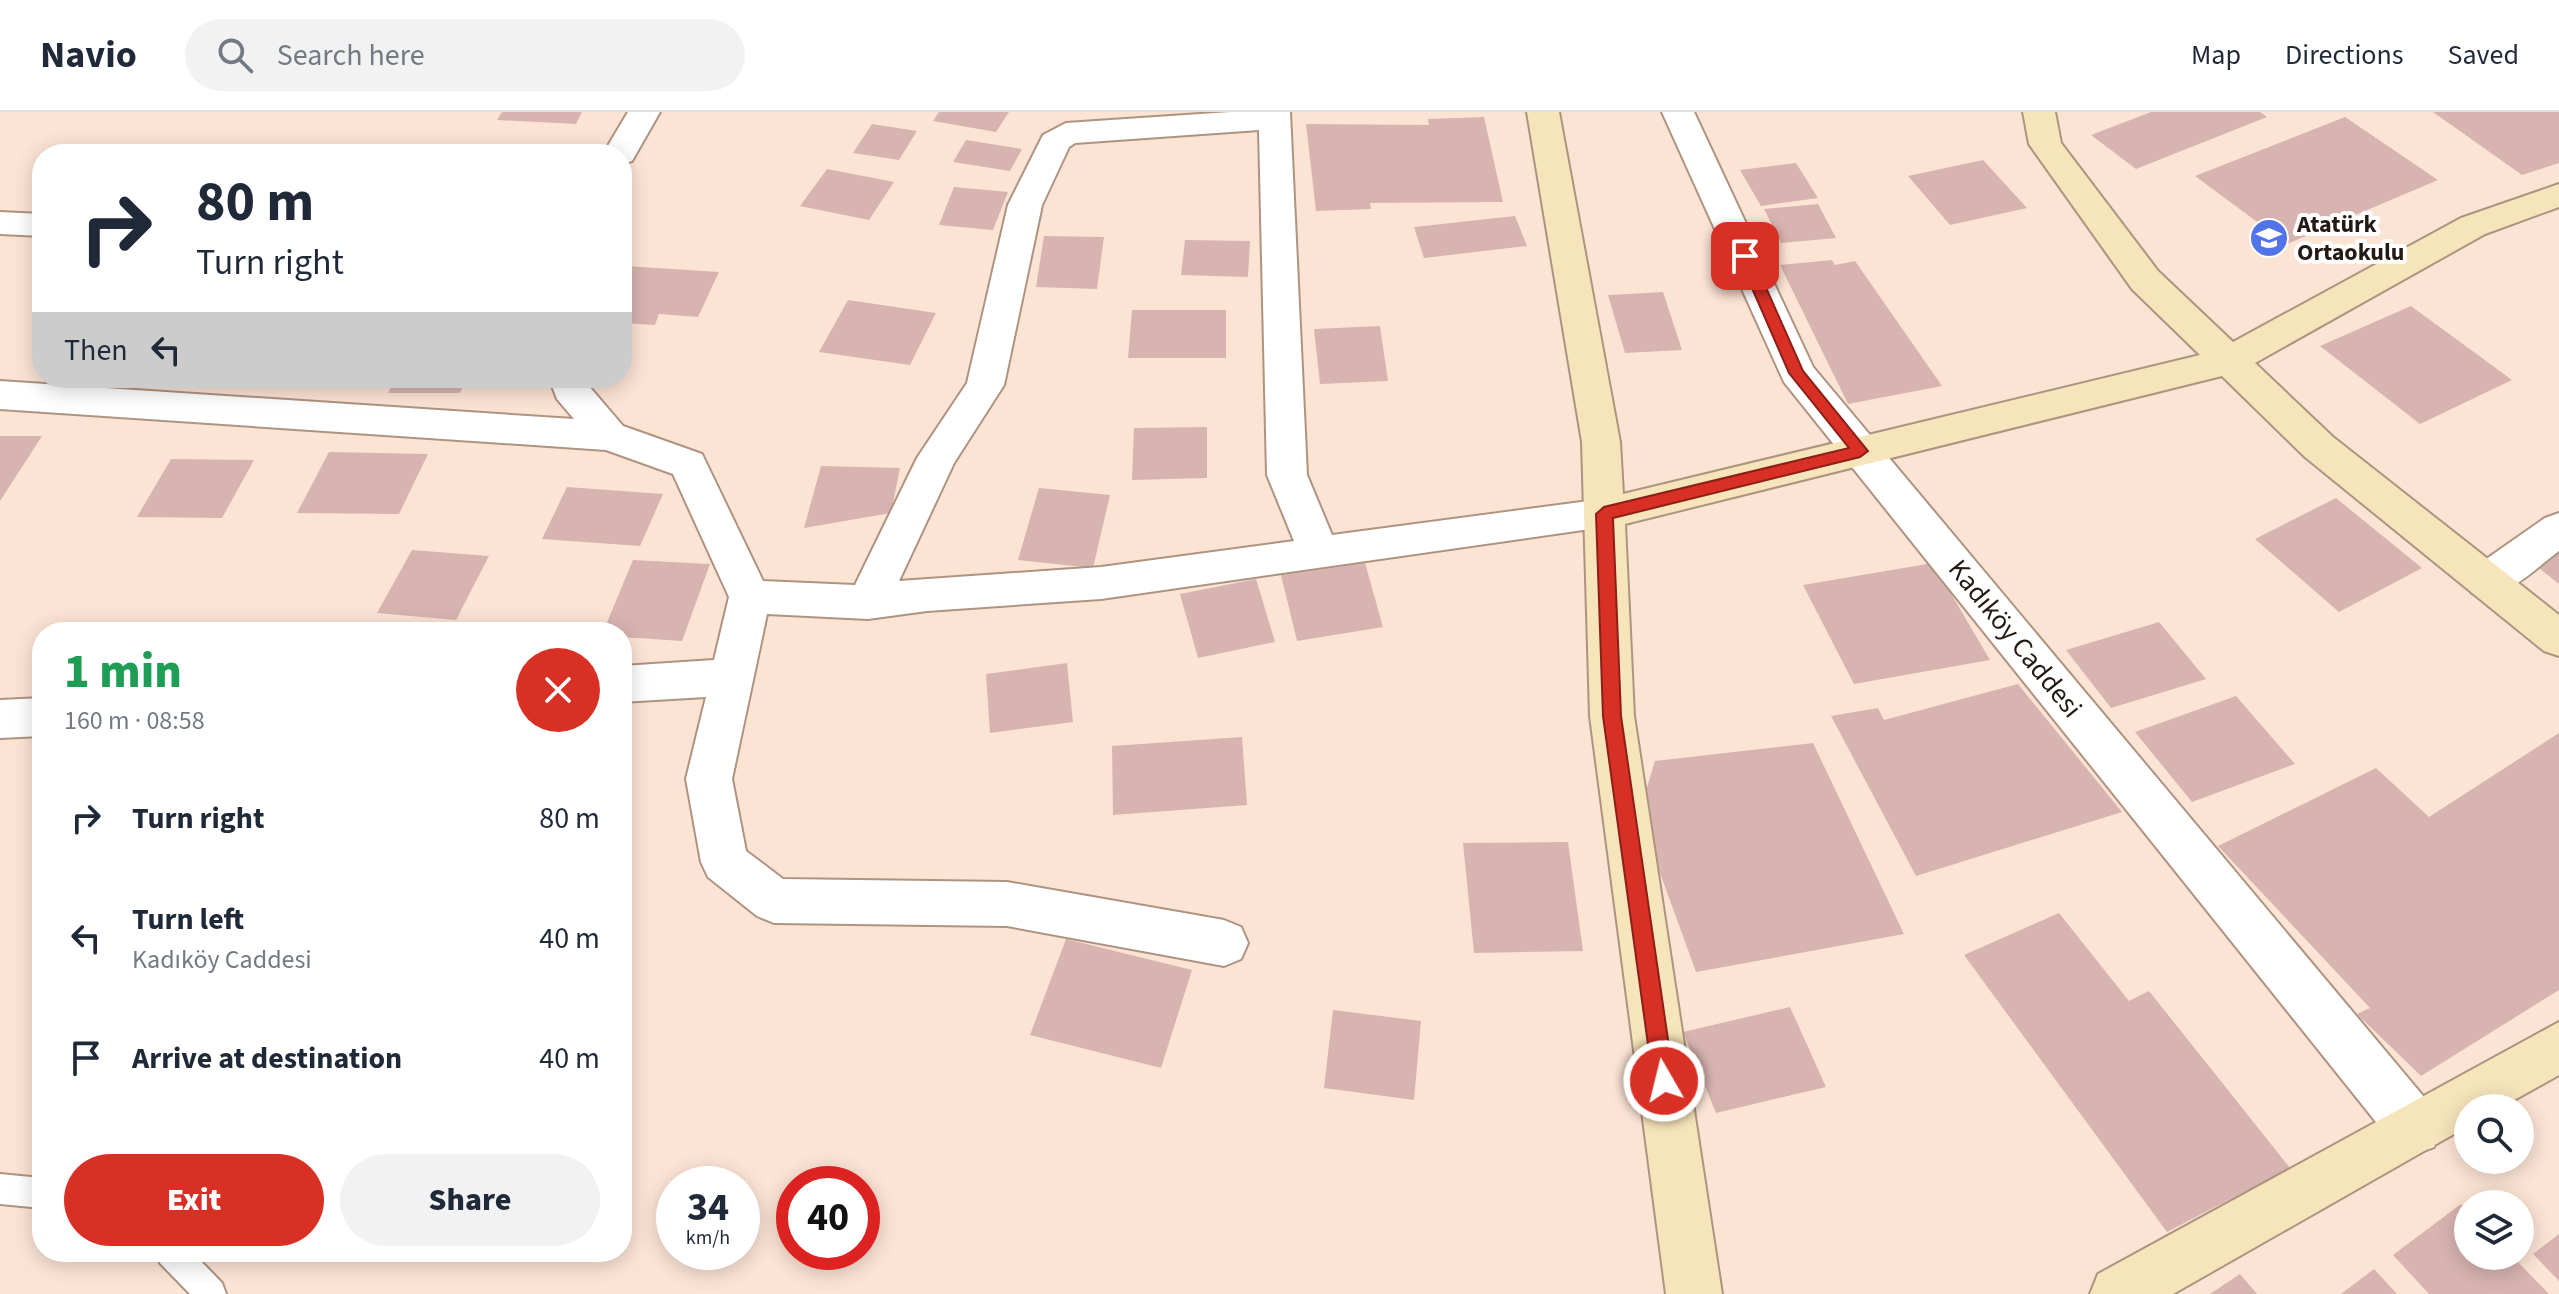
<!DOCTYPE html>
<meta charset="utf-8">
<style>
:root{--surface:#fff;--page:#f2f2f3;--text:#1f2937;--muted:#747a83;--line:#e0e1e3;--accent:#d93025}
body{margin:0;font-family:"Source Sans 3",sans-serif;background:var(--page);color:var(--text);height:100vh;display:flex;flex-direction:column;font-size:30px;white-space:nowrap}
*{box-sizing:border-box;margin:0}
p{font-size:26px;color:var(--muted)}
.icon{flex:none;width:44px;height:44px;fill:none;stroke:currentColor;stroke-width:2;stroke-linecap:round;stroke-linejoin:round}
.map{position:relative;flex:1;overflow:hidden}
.side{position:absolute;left:32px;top:510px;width:600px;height:640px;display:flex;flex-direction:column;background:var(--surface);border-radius:32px;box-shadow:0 4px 20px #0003}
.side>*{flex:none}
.guide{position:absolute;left:32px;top:32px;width:600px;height:244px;border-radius:32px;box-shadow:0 4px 20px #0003;background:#fff;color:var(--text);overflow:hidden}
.fabs{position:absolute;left:2454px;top:982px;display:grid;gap:16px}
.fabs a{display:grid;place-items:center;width:80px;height:80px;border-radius:50%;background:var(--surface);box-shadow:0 4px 20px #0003;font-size:40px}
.speed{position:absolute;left:656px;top:1054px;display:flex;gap:16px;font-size:40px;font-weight:700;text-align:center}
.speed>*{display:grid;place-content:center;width:104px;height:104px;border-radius:50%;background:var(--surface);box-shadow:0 4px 20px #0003;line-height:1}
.speed small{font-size:20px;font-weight:400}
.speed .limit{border:12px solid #d22;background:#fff;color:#111}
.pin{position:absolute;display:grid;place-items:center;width:68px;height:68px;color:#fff;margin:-34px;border-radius:16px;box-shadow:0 4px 12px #0006}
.me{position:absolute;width:88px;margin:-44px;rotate:352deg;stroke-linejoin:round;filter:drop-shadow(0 0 6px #0008)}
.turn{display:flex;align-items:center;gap:28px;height:168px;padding:0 32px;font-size:36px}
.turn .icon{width:104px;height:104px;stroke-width:2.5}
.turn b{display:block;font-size:56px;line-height:68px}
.then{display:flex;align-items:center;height:76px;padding:0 32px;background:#0003;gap:16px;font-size:30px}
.round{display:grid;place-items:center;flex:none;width:84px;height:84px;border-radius:42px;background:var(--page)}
.head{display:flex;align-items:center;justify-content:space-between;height:136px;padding:0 32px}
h1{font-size:48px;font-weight:800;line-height:60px;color:#1e9e55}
.primary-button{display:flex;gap:16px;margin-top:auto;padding:16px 32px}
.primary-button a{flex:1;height:92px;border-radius:48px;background:var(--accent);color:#fff;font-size:32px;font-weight:800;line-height:92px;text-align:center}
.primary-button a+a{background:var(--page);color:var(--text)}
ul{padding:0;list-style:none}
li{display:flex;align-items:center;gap:24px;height:120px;padding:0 32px}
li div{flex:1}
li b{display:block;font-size:30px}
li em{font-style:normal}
header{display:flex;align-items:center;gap:48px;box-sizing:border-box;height:112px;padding:0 40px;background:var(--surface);border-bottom:2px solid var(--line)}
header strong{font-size:38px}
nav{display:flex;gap:44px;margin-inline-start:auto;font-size:28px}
.search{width:560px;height:72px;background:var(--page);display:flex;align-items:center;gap:20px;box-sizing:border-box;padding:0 28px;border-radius:44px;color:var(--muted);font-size:30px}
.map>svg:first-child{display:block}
.building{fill:#d8b4b0}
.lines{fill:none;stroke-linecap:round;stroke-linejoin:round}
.lane-casing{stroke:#af9381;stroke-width:4}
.street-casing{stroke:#af9381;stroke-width:4}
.secondary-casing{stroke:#af9381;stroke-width:4}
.lane{fill:#fff;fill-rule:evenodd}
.street{fill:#fff;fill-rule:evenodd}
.secondary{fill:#f6e4ba;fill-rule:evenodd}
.route{fill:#d93025;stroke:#8d1f18;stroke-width:2}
.labels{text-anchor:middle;stroke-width:8;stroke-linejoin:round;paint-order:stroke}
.far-poi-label{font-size:24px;font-weight:bold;fill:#241a13;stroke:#fff;text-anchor:start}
.street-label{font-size:28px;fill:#241a13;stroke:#fff}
</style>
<header>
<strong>Navio</strong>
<div class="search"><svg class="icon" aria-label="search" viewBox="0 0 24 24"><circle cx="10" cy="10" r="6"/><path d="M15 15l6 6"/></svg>Search here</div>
<nav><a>Map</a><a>Directions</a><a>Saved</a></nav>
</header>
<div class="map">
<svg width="2559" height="1182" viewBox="0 0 2559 1182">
<rect width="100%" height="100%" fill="#fce4d5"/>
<path class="building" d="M502 0H582L576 12 497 8Z
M939 0H1009L996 20 933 9Z
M2151 0H2260L2267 5 2136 57 2091 23Z
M2433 0H2559V51L2522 63Z
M1484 5 1503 90 1370 91 1371 97 1316 99 1306 12 1429 13 1428 7Z
M2345 5 2438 68 2287 132 2195 64Z
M872 12 917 19 899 48 853 41Z
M966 28 1022 37 1010 59 953 50Z
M413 37 484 39V42H410Z
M1983 48 2027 96 1950 113 1908 64Z
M1796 51 1818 86 1761 94 1740 58Z
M827 57 894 70 869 108 800 94Z
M954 75 1008 80 993 118 939 113Z
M1818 92 1836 126 1781 131 1764 97Z
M1515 104 1527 134 1424 146 1414 115Z
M1044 124 1104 125 1097 177 1036 175Z
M1185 128 1250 129 1248 165 1181 163Z
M1832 148 1835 153 1855 149 1942 274 1848 292 1780 153Z
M626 154 719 160 698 205 659 202 655 213 622 211V163Z
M1663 180 1682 238 1625 241 1608 183Z
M848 188 936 201 910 253 819 240Z
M2411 194 2512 268 2420 312 2320 234Z
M1132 198H1226V246H1128Z
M1380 214 1388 269 1320 272 1314 217Z
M267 266H347L341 276 263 272Z
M395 266H467L460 281H388Z
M1207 315V366L1132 368 1134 316Z
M0 324H42L0 389Z
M329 340 428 342 399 402 297 401Z
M171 347 254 348 222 406 137 405Z
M821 354 900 356 891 401 804 416Z
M567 375 663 382 640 434 542 427Z
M1039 376 1110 383 1093 456 1018 448Z
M2336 386 2422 456 2339 500 2255 427Z
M412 438 489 444 456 508 377 501Z
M2559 440V472L2534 452Z
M633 448 710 452 682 529 622 525V520H603Z
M1365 451 1383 515 1297 529 1281 463Z
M1933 451 1990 548 1854 572 1803 473Z
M1256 467 1275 530 1198 546 1180 482Z
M2159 510 2206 567 2111 596 2066 538Z
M1067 551 1073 610 990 621 986 562Z
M2018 572 2122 700 1916 764 1831 604 1878 596 1884 608Z
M2236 584 2295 652 2192 690 2135 620Z
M2559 621V878L2421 964 2357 902 2370 896 2218 734 2376 656 2429 705Z
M1242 625 1247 693 1113 703 1112 634Z
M1813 631 1904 822 1696 860 1660 761 1644 685 1655 649Z
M1568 730 1583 839 1474 841 1463 731Z
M2059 801 2129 889 2149 879 2290 1056 2167 1120 1964 843Z
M1066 827 1192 858 1161 956 1030 923Z
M1790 895 1826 975 1716 1001 1683 920Z
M1333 898 1421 909 1414 988 1324 976Z
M2461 1092 2468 1099V1144H2512L2549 1182H2429L2393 1143Z
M2559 1122V1169L2533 1142Z
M2374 1157 2397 1182H2341Z
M2240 1162 2257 1182H2210Z"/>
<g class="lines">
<g class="lane-casing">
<path id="lane" d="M0 1062 42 1066V1096L0 1092Z
M156 1140H192L222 1171 226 1182H190L160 1151Z"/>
</g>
<g class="street-casing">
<path id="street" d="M628 0H660L632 49 622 52V42H603Z
M1230 0H1290L1307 363 1332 423 1604 387 1618 391 1624 402 1618 413 1101 487 927 499 868 507 767 502 732 667 746 739 783 767 1007 770 1224 808 1241 815 1248 831 1241 847 1224 854 1007 814 774 811 757 804 708 765 701 750 686 667 706 585 622 590V554L714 548 729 485 673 362 606 338 0 297V269L574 307 557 287 549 266H587L588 273 623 314 702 342 763 469 855 473 917 346 967 271 1008 93 1043 23 1066 11ZM1259 18 1267 363 1294 429 1101 455 899 469 954 351 1004 273 1042 93 1069 35 1075 31Z
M1662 0H1694L1813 255 2434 997 2441 1016 2434 1035 2415 1042 2396 1035 1784 270Z
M0 100 42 102V124L0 122Z
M2559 401V439C2534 457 2504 491 2472 481L2466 469 2472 457 2545 406Z
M42 586V624L0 626V588Z"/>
</g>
<g class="secondary-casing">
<path id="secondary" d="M1527 0H1559L1620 330 1623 382 2200 243 2132 177 2029 32 2023 0H2055L2061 31 2158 159 2233 230 2461 106 2559 72V95L2485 122 2255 251 2333 325 2559 503V544L2544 539 2305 345 2222 264 1625 412 1634 604 1722 1182H1666L1590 604 1582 330Z
M2559 910V963L2500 996H2468V1014L2173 1182H2090L2098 1162Z"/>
</g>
<use href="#lane" class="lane"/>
<use href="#street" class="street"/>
<use href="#secondary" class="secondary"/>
</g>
<path class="route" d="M1745 139 1752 144 1803 259 1868 339 1860 345 1613 406 1621 604 1674 969 1671 976 1664 979 1656 976 1653 969 1603 604 1596 402 1604 395 1849 336 1789 261 1738 144Z"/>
<defs>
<g id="school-disc" transform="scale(2)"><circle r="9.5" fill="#5373e8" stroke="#fff"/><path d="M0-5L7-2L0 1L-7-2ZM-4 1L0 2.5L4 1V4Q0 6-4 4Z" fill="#fff"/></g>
</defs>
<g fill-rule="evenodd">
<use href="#school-disc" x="2269" y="126"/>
</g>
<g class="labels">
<g class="far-poi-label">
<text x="2297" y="120">Atatürk<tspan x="2297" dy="28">Ortaokulu</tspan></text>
</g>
<g class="street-label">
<text transform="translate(2016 526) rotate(51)" y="10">Kadıköy Caddesi</text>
</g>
</g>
</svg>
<div class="fabs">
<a><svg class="icon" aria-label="search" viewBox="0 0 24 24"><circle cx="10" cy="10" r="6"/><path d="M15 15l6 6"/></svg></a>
<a><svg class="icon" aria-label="layers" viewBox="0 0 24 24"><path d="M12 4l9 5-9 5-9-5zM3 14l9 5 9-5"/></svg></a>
</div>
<div class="speed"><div>34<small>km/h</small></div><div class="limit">40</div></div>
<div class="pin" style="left:1745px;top:144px;background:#d93025"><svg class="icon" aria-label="arrive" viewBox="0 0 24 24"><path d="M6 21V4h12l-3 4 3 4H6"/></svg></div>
<svg class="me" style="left:1664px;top:969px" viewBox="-20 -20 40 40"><circle r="17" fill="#d93025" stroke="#fff" stroke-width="3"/><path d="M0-11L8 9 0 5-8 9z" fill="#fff"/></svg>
<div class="guide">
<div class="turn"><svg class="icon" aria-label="right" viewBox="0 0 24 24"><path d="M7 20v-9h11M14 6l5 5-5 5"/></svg><div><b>80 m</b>Turn right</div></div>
<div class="then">Then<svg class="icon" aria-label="left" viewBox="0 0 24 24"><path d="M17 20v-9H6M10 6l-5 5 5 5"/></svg></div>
</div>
<section class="side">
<div class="head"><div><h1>1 min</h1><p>160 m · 08:58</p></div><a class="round" style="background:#d93025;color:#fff"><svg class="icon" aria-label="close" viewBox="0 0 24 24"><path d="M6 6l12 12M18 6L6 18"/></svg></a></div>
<ul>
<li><svg class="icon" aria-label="right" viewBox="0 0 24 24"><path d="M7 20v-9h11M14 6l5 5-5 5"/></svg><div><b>Turn right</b></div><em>80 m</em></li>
<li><svg class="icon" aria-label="left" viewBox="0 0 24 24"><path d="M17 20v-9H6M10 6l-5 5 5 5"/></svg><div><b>Turn left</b><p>Kadıköy Caddesi</p></div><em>40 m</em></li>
<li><svg class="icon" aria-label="arrive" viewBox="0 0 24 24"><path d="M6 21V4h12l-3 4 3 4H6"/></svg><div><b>Arrive at destination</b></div><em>40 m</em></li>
</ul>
<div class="primary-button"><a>Exit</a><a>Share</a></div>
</section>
</div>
